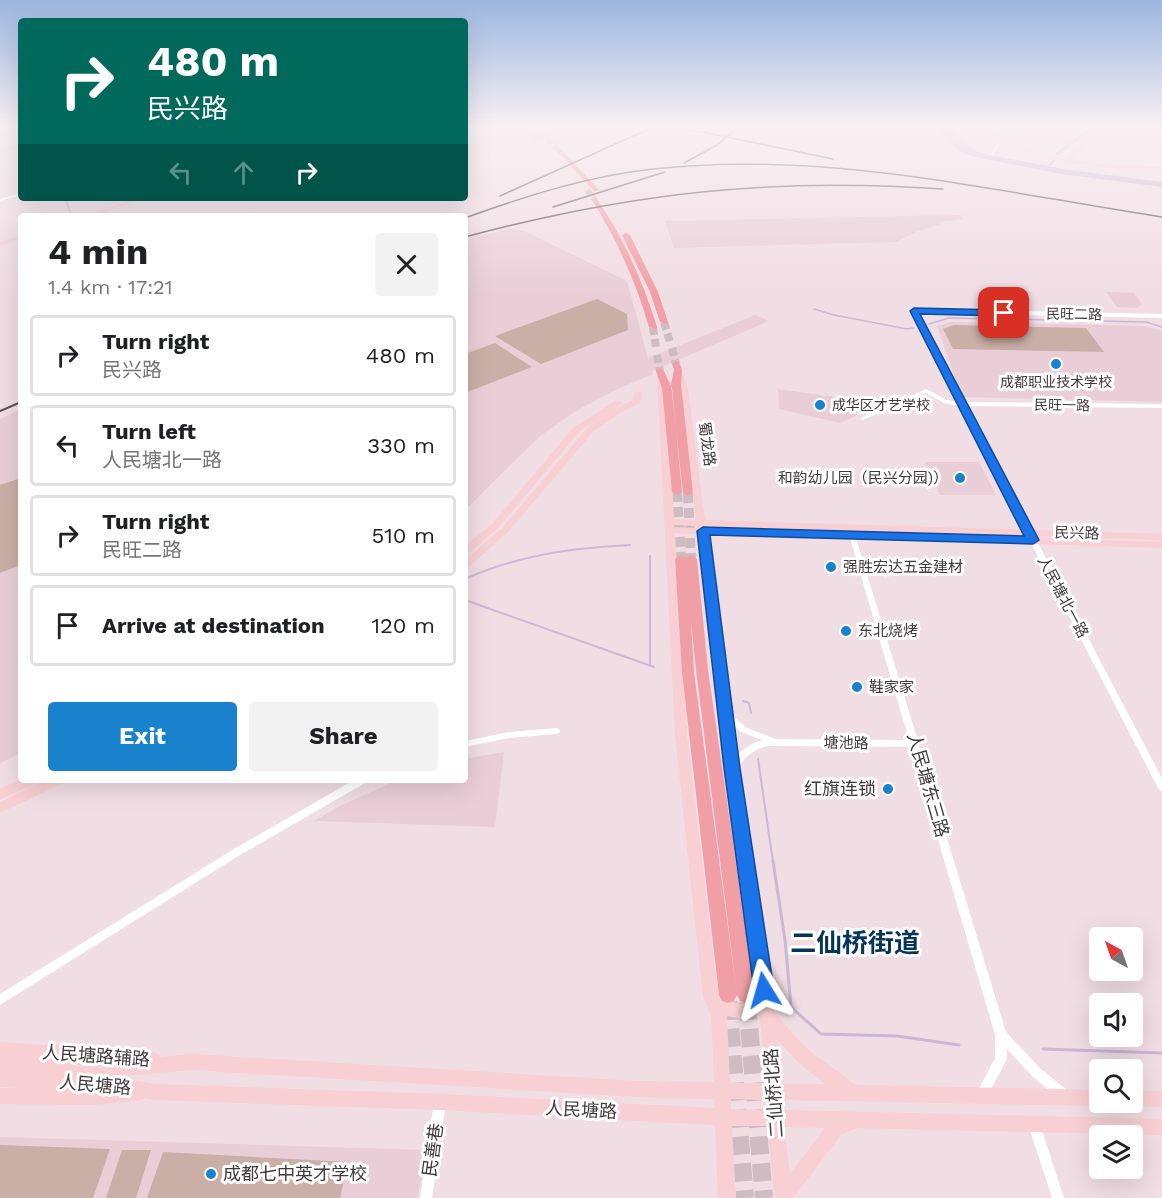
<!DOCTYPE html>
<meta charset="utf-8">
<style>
:root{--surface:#fff;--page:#f2f2f2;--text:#202124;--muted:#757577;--line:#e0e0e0;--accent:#1882cc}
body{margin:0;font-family:"Work Sans","Noto Sans SC",sans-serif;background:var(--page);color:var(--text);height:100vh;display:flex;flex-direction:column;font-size:22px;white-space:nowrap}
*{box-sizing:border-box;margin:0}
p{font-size:20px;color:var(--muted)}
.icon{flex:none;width:33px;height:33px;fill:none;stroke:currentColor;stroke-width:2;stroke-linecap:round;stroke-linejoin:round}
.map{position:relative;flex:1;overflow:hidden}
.panel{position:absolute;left:18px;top:213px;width:450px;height:570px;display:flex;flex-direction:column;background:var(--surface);border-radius:6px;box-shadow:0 6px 24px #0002}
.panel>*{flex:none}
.banner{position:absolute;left:18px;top:18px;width:450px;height:183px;border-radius:6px;box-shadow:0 6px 24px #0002;background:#00695c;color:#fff;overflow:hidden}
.needle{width:39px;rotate:320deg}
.fabs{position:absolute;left:1089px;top:927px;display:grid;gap:12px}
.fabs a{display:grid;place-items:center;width:54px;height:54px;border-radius:6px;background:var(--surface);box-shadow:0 6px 24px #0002;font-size:30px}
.pin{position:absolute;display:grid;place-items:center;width:51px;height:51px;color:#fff;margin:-26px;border-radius:12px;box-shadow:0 3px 9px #0006}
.me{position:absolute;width:66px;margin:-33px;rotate:352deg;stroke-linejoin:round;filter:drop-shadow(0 0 4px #0008)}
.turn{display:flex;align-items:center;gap:21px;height:126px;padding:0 30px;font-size:27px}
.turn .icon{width:78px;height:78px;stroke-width:2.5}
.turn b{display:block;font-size:42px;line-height:51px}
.lanes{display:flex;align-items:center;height:57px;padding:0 30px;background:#0003;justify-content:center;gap:30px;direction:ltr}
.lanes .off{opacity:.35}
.round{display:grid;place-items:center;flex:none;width:63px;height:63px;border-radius:6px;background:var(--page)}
.headline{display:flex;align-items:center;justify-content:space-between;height:102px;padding:0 30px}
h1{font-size:36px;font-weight:700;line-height:45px}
.action{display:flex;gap:12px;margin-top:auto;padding:12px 30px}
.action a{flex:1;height:69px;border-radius:6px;background:var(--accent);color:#fff;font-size:24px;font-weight:700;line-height:69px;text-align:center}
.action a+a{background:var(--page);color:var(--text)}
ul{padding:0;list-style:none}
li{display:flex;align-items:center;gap:18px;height:81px;margin:0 12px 9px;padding:0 18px;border:3px solid var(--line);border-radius:6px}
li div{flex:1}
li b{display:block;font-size:22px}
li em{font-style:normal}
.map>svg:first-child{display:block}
.built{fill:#e9ced7}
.green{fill:#caafa6}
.water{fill:#cbb8d7}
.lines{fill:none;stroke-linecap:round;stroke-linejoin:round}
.stream-far2{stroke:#cbb8d7;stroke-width:1.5}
.stream-far1{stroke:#cbb8d7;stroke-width:2}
.stream{stroke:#cbb8d7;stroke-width:3}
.canal{fill:#cbb8d7;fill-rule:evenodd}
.primary-tunnel-far3{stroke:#cebcc2;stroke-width:6;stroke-dasharray:6 3;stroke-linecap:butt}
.primary-tunnel-far2{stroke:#cebcc2;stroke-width:8;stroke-dasharray:8 4;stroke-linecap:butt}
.primary-tunnel-far1{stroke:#cebcc2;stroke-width:10;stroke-dasharray:10 5;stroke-linecap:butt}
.primary-tunnel{stroke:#cebcc2;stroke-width:18;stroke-dasharray:18 9;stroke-linecap:butt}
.street{fill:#fff;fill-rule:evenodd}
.secondary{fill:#f8cfd3;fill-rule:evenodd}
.primary{fill:#f19fa6;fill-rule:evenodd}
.rail-far1{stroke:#5a5053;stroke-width:1.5}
.rail{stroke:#5a5053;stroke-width:2}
.route{fill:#1a73e8;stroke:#114b97;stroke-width:1.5}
.poi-dot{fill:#1882cc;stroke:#fff;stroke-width:2}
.labels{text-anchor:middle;stroke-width:6;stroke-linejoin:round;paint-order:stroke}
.far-street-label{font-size:14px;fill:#41393b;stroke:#fff}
.far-poi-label{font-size:14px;fill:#41393b;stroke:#fff}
.street-label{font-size:15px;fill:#41393b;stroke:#fff}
.poi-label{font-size:15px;fill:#41393b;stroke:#fff;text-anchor:start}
.near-street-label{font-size:18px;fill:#41393b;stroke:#fff}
.near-poi-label{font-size:18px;fill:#41393b;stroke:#fff;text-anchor:end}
.near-district-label{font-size:26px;font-weight:bold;fill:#05365a;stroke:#fff}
</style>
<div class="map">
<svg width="1162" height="1198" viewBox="0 0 1162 1198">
<rect width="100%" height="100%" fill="#f1dde4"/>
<path class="built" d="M960 215 964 219 939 222 942 224 918 231 896 242 674 248 665 221Z
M510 229 524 231 627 281 648 358 755 315 769 321 652 371 653 374 613 391 576 411 540 436 465 510V239Z
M1106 292 1134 293 1142 304 1137 308 1117 307Z
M951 322 1146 326 1162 331V402L962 397 937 326Z
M778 389 862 401 856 416 840 423 779 409Z
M21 409V753L0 763V419Z
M925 462H979L996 495H940Z
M504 752 495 827 314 821 336 808 397 780H465V759Z
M0 1137 426 1150 418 1198H0Z"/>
<path class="green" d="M597 299 627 314 628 330 541 364 495 336Z
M954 325 1086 328 1104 352 953 349 943 329Z
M495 343 532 367 465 393V354Z
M21 478V565L0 573V485Z
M0 1145 110 1149 93 1198H0Z
M122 1150H151L136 1198H106Z
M163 1152 348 1162 340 1198H147Z"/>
<path class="water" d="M935 127H950L973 150 985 154 1063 169 1162 182V187L1061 174 975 157 959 151Z"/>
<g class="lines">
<path class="stream-far2" d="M66 198 71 216
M814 309 834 315 907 329 914 328
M929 324 949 318 1146 322 1162 327"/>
<path class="stream-far1" d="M650 556V664
M465 579C518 555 572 548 630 545
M465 600 654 667
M743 701 749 703 751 713
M758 759 773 862"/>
<path class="stream" d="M773 861 785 940 791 1007 821 1034 897 1036 959 1045
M1043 1049 1162 1053"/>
<path class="canal" d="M1091 127H1095L1058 155H1056V153Z
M1053 159 1056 160 1051 166H1049Z"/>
<path class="primary-tunnel-far3" d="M533 128 558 149
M587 190 595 200"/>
<path class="primary-tunnel-far2" d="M664 322 670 342
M653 327 656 347
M672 348 676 364
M657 355 660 371"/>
<path class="primary-tunnel-far1" d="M677 492 681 559
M688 493 691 559"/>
<path class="primary-tunnel" d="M728 1002 745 1198
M747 1002 764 1198"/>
<path class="street" d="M997 142 1000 143 993 156H991Z
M21 193V195L0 201V199Z
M914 309 1162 314V318L917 313 964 402 1162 404V408L966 406 1162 778V791L1159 790 960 406 944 403 926 393 865 419 863 420 860 418 926 389 947 400 958 402 911 311Z
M850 533H854L855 535 918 741 920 744 919 746 1006 1032 1041 1069 1068 1091 1070 1095 1068 1099 1064 1101 1060 1099 1033 1077 1007 1049V1059L1005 1063 985 1100 981 1102 977 1100 975 1096 977 1092 995 1058V1035L911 747 768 746C753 749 745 757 736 770L733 771 730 770 729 767C737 753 746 745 762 740L741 732 722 716 721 714 722 712 725 711 728 712 747 728 776 739 909 740 849 535Z
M556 728 559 729 560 731 559 733 556 734 509 738 465 747V741L509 732Z
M354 780H367L365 783 240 855 0 1005V994L234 849Z
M440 1096 444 1098 446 1102 432 1198H420L434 1102 436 1098Z
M1034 1118 1038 1120 1040 1124 1064 1198H1052L1028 1124 1030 1120Z"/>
<path class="secondary" d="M979 127C989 127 1011 143 1023 147 1037 153 1051 156 1066 159L1100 127H1105L1071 160 1116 165 1162 167V171C1101 167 1028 167 979 127Z
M0 131 21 145V149L0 152V148L15 146 0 134Z
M136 198H145L92 216H83Z
M21 235V239L0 246V242Z
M675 368H678L682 370 688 389 705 520 1162 534V540L706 526V528L1162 542V548L707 534 738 768 774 1011 791 1032 812 1053 856 1085 1100 1090V1102H1106L1100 1106 784 1100 783 1110 1162 1119V1135L856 1128 841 1135 793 1198H775L767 1126H732L736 1198H718L715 1125 440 1110 155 1100 144 1098 138 1101 93 1105 0 1104V1088H21L0 1087V1042L153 1052 159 1054 160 1057 192 1054 637 1081 714 1082 711 1015 703 997 675 735 657 376 661 374 665 376 674 519 696 520 680 389 674 370ZM674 525 697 526V528L674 527ZM675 533 697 534 726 768 756 990C746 1012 734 1003 718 994L687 735ZM759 1012 767 1083H730L727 1016 742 1019ZM778 1041 801 1065 826 1084H783ZM192 1070 637 1097 714 1099 715 1108 440 1094 155 1084 112 1077ZM731 1099 767 1100 766 1110 731 1109ZM784 1127 825 1128 790 1174Z
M635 392H641L642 394 640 403 618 414 594 431 508 532 469 567 465 568V560L502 528 588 427 609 412 579 432 499 527 469 553 465 554V546L493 523 573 428 615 401H618L622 403 613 410 633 400Z
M21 779 37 780 35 784 0 800V789Z
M45 780H63L61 784 0 813V802Z
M1132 1090 1162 1091V1107L1132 1106 1126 1104V1102H1132Z"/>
<path class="primary" d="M519 127H525L539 138 534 139Z
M556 148H560L598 189V191H594L556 150Z
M595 198 597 199C624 239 643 281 657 327L656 329 649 327C636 282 617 240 592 200Z
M626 233 630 235 658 292 668 322 667 324 660 322 650 292 622 235Z
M676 361 679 362 682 370 681 384 693 493 688 496 683 493 671 384 674 370 672 364Z
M660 368 664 371 672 388 682 492 677 495 672 492 662 388 656 371Z
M681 555 686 558 691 555 697 559 708 670 755 995 752 1001 746 1003 740 1001 737 995 696 670 691 621 694 672 737 995 734 1001 728 1003 722 1001 719 995 682 672 675 559Z"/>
<path class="rail-far1" d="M678 127 833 159
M684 163 717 145 738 127
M500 196 653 127
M553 207 665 172
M465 218C526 196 588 176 653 169 826 150 992 191 1162 217
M465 237C630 193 772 177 943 189"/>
<path class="rail" d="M0 411 21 402"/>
</g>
<linearGradient id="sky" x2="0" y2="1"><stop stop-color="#9cb6e1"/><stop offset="0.43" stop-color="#f9f0f3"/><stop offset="1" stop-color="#f9f0f3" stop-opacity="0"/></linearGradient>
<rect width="1162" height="295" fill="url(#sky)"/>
<path class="route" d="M914 308 1004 310 1009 313 1004 316 920 314 1039 540 1033 544 710 535 740 768 774 990 771 997 764 1000 757 997 754 990 724 768 697 531 703 527 1024 536 910 311Z"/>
<g class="poi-dot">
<circle cx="1056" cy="364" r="6"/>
<circle cx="820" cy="405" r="6"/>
<circle cx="960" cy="478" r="6"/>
<circle cx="831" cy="567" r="6"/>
<circle cx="846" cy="631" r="6"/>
<circle cx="857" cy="687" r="6"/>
<circle cx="888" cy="789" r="6"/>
<circle cx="211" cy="1174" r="6"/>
</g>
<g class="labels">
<g class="far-street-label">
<text transform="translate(1074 314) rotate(1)" y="5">民旺二路</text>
<text transform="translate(1062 405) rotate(1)" y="5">民旺一路</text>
</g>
<g class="far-poi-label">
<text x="1056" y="387">成都职业技术学校</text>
<text x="832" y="410" text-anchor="start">成华区才艺学校</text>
</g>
<g class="street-label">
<text transform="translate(707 444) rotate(82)" y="5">蜀龙路</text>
<text transform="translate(1077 533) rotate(2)" y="5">民兴路</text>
<text transform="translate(1063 597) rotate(62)" y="5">人民塘北一路</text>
<text transform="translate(846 743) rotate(1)" y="5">塘池路</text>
</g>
<g class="poi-label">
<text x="948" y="483" text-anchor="end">和韵幼儿园（民兴分园)）</text>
<text x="843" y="572">强胜宏达五金建材</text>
<text x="858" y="636">东北烧烤</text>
<text x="869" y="692">鞋家家</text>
</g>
<g class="near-street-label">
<text transform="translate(928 785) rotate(74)" y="6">人民塘东三路</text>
<text transform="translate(96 1056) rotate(4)" y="6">人民塘路辅路</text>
<text transform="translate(95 1085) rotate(5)" y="6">人民塘路</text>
<text transform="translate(774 1093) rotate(-94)" y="6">二仙桥北路</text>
<text transform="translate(581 1110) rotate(3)" y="6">人民塘路</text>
<text transform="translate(433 1150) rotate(-82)" y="6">民善巷</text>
</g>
<g class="near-poi-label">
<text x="876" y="795">红旗连锁</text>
<text x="223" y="1180" text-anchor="start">成都七中英才学校</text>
</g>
<g class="near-district-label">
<text x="855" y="952">二仙桥街道</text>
</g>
</g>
</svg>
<div class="fabs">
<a><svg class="needle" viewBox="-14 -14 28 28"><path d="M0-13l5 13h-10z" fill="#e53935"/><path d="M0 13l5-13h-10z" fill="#757577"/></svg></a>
<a><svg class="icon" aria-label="sound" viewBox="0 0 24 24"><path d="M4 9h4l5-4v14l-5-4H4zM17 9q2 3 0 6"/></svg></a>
<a><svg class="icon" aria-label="search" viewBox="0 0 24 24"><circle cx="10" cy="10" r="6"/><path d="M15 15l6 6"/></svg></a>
<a><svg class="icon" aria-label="layers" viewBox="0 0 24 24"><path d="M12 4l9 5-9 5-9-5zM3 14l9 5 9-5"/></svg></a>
</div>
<div class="pin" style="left:1004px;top:313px;background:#d93025"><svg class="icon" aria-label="arrive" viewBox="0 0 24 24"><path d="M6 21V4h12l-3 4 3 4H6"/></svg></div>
<svg class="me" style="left:764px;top:990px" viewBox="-20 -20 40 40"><path d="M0-17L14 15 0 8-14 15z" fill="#1a73e8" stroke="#fff" stroke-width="4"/></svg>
<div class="banner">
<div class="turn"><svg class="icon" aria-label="right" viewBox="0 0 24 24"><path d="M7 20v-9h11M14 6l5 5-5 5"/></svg><div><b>480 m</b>民兴路</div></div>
<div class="lanes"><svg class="icon off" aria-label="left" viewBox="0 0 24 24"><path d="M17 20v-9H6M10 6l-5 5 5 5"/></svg><svg class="icon off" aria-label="ahead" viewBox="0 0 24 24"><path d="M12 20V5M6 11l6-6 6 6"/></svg><svg class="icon" aria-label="right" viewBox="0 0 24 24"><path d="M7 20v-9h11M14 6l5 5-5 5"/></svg></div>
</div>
<section class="panel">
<div class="headline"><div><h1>4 min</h1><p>1.4 km · 17:21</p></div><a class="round"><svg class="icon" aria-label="close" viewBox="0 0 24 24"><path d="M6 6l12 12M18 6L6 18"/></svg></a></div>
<ul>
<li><svg class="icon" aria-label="right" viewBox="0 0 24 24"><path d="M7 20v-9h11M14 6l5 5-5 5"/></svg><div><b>Turn right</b><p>民兴路</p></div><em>480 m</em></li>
<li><svg class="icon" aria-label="left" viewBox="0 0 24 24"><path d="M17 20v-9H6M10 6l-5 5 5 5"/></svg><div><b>Turn left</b><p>人民塘北一路</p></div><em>330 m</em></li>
<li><svg class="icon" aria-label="right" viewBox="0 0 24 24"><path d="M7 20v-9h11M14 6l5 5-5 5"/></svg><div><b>Turn right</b><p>民旺二路</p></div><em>510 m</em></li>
<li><svg class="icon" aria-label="arrive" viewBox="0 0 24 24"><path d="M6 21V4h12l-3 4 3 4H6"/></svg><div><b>Arrive at destination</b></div><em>120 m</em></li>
</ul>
<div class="action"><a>Exit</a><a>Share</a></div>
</section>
</div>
